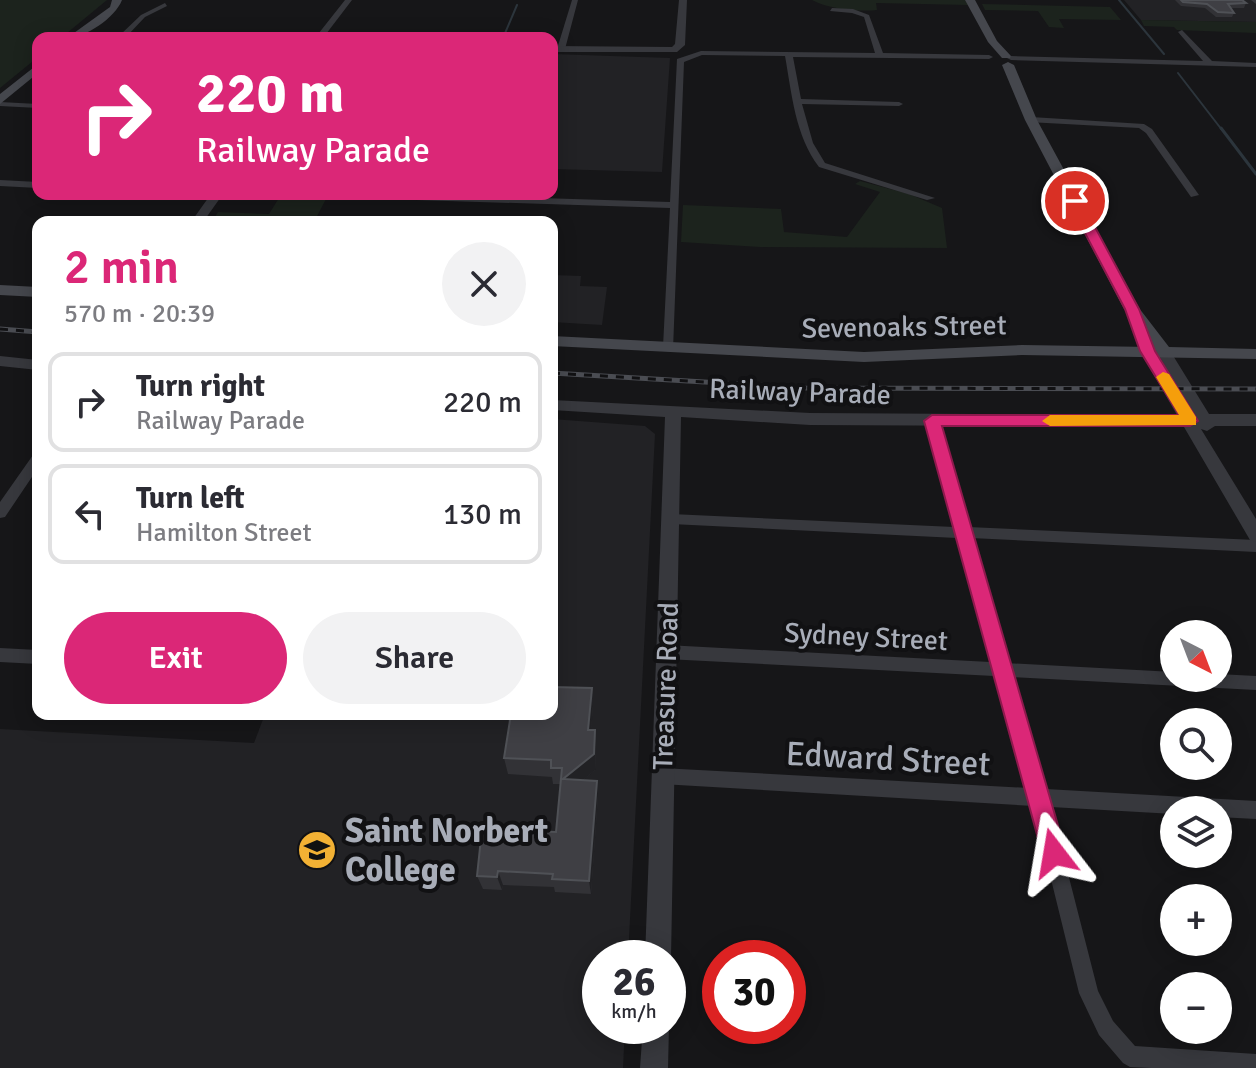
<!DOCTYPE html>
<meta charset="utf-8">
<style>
:root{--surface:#fff;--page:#f2f2f3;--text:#2b2b33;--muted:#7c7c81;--line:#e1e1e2;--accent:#db2777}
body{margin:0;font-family:Signika,sans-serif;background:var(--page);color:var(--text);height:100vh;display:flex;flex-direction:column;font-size:30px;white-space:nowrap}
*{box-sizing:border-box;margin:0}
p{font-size:26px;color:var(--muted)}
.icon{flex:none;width:44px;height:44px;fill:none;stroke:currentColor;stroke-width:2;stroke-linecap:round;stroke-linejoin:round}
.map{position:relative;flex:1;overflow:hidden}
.panel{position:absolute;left:32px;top:216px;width:526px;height:504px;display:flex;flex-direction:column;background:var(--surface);border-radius:16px;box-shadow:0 4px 20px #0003}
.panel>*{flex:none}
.banner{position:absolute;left:32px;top:32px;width:526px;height:168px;border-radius:16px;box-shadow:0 4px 20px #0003;background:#db2777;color:#fff;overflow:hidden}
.needle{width:52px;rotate:138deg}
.tools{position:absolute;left:1160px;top:620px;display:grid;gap:16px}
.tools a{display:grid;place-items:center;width:72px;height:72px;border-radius:50%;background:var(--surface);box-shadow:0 4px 20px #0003;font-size:40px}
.speed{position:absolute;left:582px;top:940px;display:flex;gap:16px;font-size:40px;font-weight:700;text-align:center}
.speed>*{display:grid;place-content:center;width:104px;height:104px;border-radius:50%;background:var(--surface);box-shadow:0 4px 20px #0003;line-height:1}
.speed small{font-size:20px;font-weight:400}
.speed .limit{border:12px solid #d22;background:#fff;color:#111}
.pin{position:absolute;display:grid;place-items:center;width:68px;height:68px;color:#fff;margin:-34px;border:4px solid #fff;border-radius:50%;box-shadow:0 2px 8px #0007}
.me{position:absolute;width:88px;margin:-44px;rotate:346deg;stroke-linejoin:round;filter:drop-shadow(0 0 6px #0008)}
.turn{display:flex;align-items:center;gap:28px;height:168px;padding:0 32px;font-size:36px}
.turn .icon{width:104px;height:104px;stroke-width:2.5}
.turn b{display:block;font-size:56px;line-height:68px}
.round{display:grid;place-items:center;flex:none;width:84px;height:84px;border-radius:42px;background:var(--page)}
.summary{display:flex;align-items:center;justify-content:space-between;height:136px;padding:0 32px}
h1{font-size:48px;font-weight:600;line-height:60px;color:var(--accent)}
.action{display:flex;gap:16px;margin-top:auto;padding:16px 32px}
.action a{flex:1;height:92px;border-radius:48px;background:var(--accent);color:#fff;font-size:32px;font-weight:600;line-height:92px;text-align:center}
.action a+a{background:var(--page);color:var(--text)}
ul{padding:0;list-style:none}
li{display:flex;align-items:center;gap:24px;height:100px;margin:0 16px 12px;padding:0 16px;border:4px solid var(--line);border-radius:16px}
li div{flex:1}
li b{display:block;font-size:30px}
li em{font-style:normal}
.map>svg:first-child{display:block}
.built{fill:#222225}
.green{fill:#1c231d}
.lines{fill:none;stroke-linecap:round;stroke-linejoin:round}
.stream-far1{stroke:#2c353c;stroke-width:2}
.stream{stroke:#2c353c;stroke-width:3}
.minor{fill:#37383d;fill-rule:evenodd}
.tertiary{fill:#37383d;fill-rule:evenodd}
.secondary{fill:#45474d;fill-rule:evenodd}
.rail-casing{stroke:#4a4c52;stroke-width:5}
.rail{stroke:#111113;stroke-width:3;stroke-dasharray:8;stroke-linecap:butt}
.wall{fill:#323236}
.shaded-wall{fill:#212124}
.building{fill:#3f3f44;stroke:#4f5156;stroke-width:2}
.route{fill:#db2777;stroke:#8e194d;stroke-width:2}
.slow{fill:#f59e0b}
.labels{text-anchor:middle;stroke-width:8;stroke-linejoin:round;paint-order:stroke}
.street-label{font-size:28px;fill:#a8adb8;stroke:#111113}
.near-street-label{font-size:34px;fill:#a8adb8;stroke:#111113}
.near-poi-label{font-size:34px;font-weight:bold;fill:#a8adb8;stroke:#111113;text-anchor:start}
</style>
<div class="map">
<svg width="1256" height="1068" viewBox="0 0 1256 1068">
<rect width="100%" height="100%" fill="#161618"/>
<path class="built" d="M1124 0H1256V22L1141 20Z
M552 54 670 58 662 172 552 169Z
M552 275 581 276 580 286 607 287 602 325 552 322Z
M552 419 645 426 655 434 628 958H600V1026H625L623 1068H0V729L254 743 265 714H552Z"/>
<path class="green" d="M0 0H107L61 38H38V57L0 88Z
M812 0H966L968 5 876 3 877 10C859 12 828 9 812 0Z
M982 4 1110 7 1121 20 1059 19 1064 28 1049 27 1038 11 985 10Z
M1141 20 1256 22V33L1177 30 1174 27 1144 26Z
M860 181 909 194 942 208 947 248 760 247 681 242 683 205 781 209 784 232 847 237 880 192 855 184Z
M279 198 326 199 314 222H212L218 212 269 214Z"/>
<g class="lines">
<path class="stream-far1" d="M1119 0 1164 54
M503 38 517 5
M1178 73 1222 130"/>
<path class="stream" d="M1221 128 1256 174"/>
<path class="minor" d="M345 0H352L323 38H315Z
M572 0H578L565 49 561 51 557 49Z
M165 3 167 6 145 17 127 36 132 38H83L87 36H119L141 15Z
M832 8 853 9 869 15 883 53 989 55 993 57 989 59 793 57 801 99 899 102 903 104 899 106 802 104 813 143 825 163 935 198 927 200 819 167C795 135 792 95 785 56L702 55 684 62 673 350H665L663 347 670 208 323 197 318 194H414L670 202 677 59 701 51 875 53 864 17 852 13 830 11Z
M1182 30 1212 61 1256 63V67L1011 60 1007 58 1011 56 1203 61 1178 32Z
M0 102 38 104V108L0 106Z
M1031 117 1144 124 1152 129 1199 195 1191 197 1146 133 1139 128 1028 122 1027 120Z
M0 180 38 182V188L0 186Z
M932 417 938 421 968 527 1256 540V552L971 538 1005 663 1174 672V678H1218V674L1256 676V690L1010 677 1046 789 1256 801V819L1218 817V810H1174V814L1051 807 1098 991 1113 1021 1135 1046 1256 1054V1068H1151L1130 1067 1123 1063 1099 1035 1079 993 1033 806 661 784 655 782 652 776 655 770 661 768 1029 788 994 676 666 659 660 657 658 652 660 647 666 645 990 662 957 538 671 524 664 519 671 514 954 527 926 421Z
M38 453V468L5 517 0 518V502L33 455Z
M0 648 38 650V664L0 662Z"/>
<path class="tertiary" d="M679 0H687L685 45 677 52H552V46L672 47 675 44Z
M1251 0H1256V4Z
M211 194H223L203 222H191Z
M1147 346 1152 348 1194 417 1157 352 1159 349H1169L1209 414H1256V426H1215L1207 431 1201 429 1256 519V542L1250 540 1184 427 810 425 681 417 671 958 668 964V958H645L665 417 552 410V400L810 413 1177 415 1140 351Z
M0 356 38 360V370L0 366Z
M668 1023 669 1026 668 1068H640L643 1026H668Z"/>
<path class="secondary" d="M112 0H122C115 18 85 38 67 38L110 7Z
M965 0H975L997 41 1011 56 1010 58H1002L988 42Z
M1008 62 1014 65 1037 120 1139 308 1169 347 1256 349V359L1022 355 864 362 552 346V336L864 352 1022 345 1152 347 1124 309 1025 120 1002 65Z
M38 64V73L0 104V94Z
M0 285 38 287V297L0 295Z"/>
<g class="rail-casing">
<path id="rail" d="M0 329 38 332
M552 373 806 388 1256 389"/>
</g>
<use href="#rail" class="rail"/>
</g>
<path class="wall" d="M1175 0H1242L1246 3 1244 8H1231L1234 13 1232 17H1216L1205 8 1181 6Z
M592 688 593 706 591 730H595L596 747 595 770 583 780 598 796 591 894 555 892 554 887 503 885 502 890 483 889 477 876 556 832 561 784H553L552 777 508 774 504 758 509 723 507 714H552Z"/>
<path class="shaded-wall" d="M592 688 593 706 590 747 588 730Z
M595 730 596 747 595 770 565 795 563 779Z
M597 781 598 796 591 894 589 881Z
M498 871 503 885 502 890 497 877Z"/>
<path class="building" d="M1181 0H1242L1246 3 1228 4 1234 13 1218 12 1207 4 1183 2Z
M552 687 592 688 588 730H595L594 754 563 779 597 781 589 881 552 879 553 874 498 871 497 877 477 876 482 829 556 832 562 768H551V760L504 758 511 714H552Z"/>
<path class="route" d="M1075 197 1081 201 1139 309 1155 351 1198 421 1190 426H942L1066 853 1062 861 1054 865 1045 861 1042 853 924 421 932 415H1179L1140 351 1125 309 1068 201Z"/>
<path class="slow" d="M1163 372 1169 374 1196 417V425L1050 426 1042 421 1050 415H1179L1156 377Z"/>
<defs>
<g id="university-disc" transform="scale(2)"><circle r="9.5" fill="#f2b134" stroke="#111113"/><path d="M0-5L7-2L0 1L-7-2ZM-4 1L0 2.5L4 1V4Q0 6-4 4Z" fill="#111"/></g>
</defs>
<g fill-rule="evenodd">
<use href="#university-disc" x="317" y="850"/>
</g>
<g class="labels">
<g class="street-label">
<text transform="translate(904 326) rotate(-1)" y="10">Sevenoaks Street</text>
<text transform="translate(800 391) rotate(2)" y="10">Railway Parade</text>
<text transform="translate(866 636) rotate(3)" y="10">Sydney Street</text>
<text transform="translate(665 686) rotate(-88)" y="10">Treasure Road</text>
</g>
<g class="near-street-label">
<text transform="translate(888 758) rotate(3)" y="12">Edward Street</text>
</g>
<g class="near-poi-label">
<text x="345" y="842">Saint Norbert<tspan x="345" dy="39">College</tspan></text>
</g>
</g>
</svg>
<div class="tools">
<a><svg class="needle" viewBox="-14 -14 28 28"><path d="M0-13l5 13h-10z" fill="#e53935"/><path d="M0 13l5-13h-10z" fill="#7c7c81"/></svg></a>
<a><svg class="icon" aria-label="search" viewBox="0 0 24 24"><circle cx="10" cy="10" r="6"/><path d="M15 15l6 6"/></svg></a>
<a><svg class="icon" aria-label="layers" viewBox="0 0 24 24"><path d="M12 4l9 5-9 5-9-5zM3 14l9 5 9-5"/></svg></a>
<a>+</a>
<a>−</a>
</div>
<div class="speed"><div>26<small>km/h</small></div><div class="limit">30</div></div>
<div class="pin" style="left:1075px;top:201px;background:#d93025"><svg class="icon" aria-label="arrive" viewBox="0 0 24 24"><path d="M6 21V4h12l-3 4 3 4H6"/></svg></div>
<svg class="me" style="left:1054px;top:853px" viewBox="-20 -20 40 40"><path d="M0-17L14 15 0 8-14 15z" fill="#db2777" stroke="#fff" stroke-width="4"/></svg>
<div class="banner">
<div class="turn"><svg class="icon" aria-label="right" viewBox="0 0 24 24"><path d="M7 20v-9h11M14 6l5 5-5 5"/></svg><div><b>220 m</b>Railway Parade</div></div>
</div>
<section class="panel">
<div class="summary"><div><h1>2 min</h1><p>570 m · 20:39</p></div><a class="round"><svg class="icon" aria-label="close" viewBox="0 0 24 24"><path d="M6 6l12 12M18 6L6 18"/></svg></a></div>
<ul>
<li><svg class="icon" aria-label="right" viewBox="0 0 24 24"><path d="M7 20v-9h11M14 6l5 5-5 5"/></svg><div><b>Turn right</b><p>Railway Parade</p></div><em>220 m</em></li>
<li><svg class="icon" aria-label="left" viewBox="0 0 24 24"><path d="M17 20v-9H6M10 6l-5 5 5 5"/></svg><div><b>Turn left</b><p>Hamilton Street</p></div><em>130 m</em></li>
</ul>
<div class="action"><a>Exit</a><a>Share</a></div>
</section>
</div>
